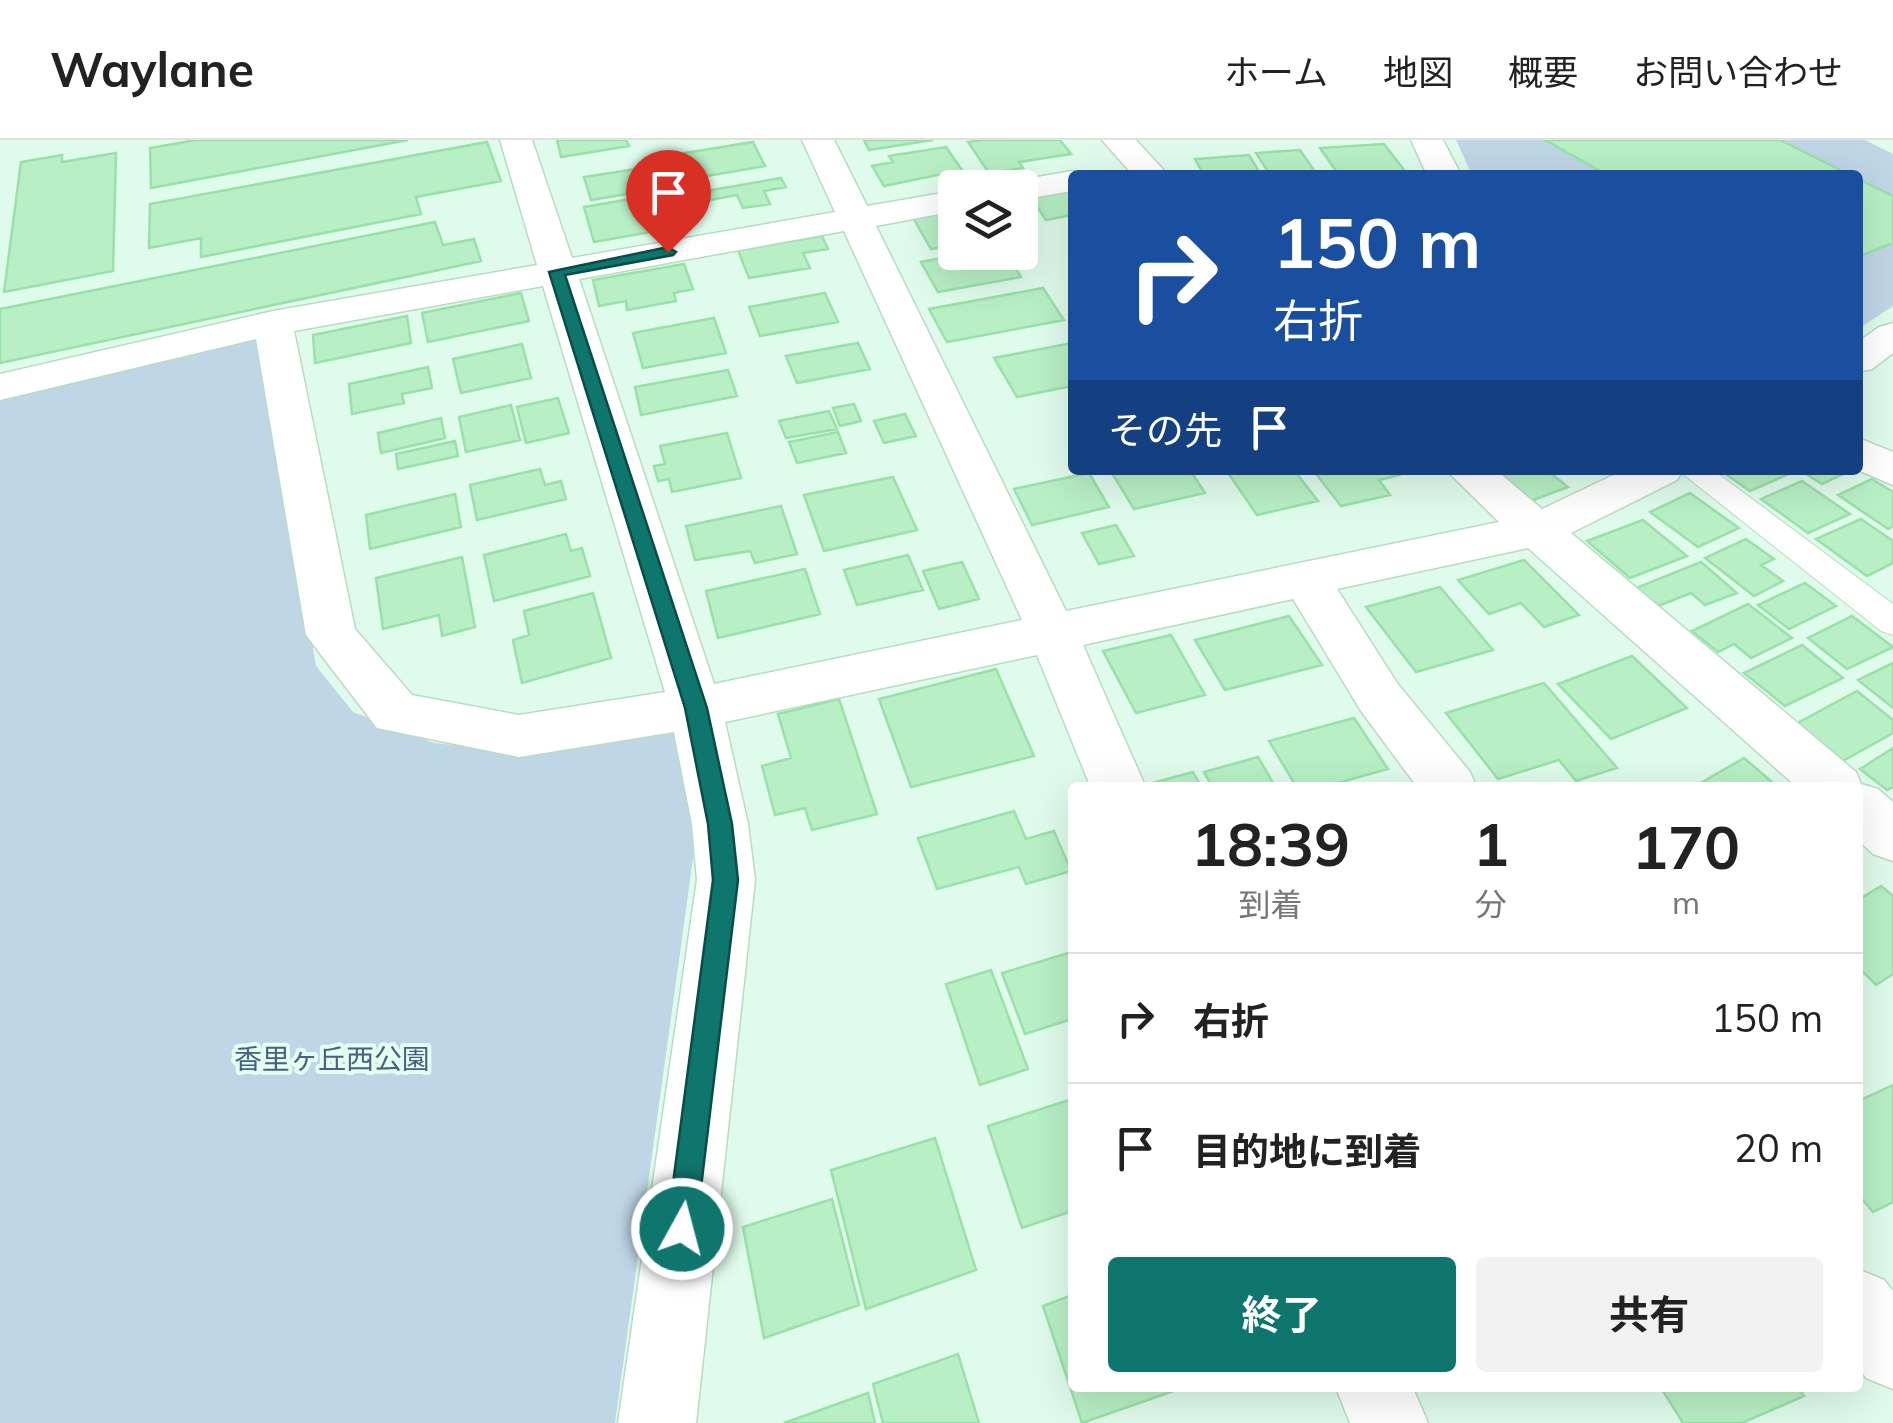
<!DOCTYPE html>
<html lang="ja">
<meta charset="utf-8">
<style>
:root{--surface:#fff;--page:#f2f2f2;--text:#222;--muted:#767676;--line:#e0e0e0;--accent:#0f766e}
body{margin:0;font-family:Mulish,"Noto Sans JP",sans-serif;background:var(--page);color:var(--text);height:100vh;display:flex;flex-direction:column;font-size:38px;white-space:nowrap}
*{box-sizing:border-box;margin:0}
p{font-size:32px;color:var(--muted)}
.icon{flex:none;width:55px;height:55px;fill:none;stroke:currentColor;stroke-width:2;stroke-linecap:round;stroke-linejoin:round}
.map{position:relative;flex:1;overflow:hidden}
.drawer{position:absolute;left:1068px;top:642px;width:795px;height:610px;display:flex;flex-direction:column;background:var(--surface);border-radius:10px;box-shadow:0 10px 40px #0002}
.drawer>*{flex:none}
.hud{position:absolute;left:1068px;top:30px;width:795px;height:305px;border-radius:10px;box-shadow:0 10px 40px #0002;background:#1a4fa0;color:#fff;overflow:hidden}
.controls{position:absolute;left:938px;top:30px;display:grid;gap:20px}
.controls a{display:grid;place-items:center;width:100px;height:100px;border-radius:10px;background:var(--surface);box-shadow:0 10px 40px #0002;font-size:50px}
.pin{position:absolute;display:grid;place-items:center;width:85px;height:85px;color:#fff;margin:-102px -42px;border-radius:50% 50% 50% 0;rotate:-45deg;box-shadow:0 0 10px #0007}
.pin .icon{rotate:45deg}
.me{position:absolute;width:110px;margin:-55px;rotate:7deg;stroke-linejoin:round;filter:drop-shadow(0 0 8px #0008)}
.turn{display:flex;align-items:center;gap:35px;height:210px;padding:0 40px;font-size:45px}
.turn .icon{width:130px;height:130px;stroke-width:2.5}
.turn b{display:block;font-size:70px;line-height:85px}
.then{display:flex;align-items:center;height:95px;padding:0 40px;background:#0003;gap:20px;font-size:38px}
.eta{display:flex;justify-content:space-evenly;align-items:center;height:170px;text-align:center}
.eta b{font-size:60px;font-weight:700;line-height:70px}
.primary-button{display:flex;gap:20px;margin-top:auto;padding:20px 40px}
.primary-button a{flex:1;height:115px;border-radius:10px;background:var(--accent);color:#fff;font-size:40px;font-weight:700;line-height:115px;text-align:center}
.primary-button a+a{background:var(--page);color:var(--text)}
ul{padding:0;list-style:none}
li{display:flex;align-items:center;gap:30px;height:130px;padding:0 40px;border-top:2px solid var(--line)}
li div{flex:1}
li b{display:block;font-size:38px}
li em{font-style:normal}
header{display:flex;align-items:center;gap:60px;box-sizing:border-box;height:140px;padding:0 50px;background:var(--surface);border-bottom:2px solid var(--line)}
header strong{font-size:48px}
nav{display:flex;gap:55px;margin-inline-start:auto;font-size:35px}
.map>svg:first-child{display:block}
.green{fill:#bfd6e7}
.building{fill:#b8efc5;stroke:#99e1a8;stroke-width:2.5}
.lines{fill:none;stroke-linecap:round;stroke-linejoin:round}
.service-casing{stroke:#badbc3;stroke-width:2}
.minor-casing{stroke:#badbc3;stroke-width:3}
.service{fill:#fff;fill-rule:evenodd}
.minor{fill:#fff;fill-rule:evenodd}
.route{fill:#0f766e;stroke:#0a4d48;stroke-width:2.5}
.labels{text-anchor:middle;stroke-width:8;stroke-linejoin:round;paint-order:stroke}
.park-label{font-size:28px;fill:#466181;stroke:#e4fef0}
</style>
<header>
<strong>Waylane</strong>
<nav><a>ホーム</a><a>地図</a><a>概要</a><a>お問い合わせ</a></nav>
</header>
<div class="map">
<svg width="1893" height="1283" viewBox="0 0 1893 1283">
<rect width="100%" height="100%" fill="#dffbeb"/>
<path class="green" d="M1456 0H1865L1893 14V166L1858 189V35H1472Z
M261 197 316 526 353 572 434 603 529 613 681 583 699 675 615 1283H0V256Z"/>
<path class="building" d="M196 0H408L151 48 150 8Z
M557 0H626L629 6 561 17Z
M864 0H933L869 10Z
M983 0H1060L1071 14 1019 22 1023 28 989 33 968 2Z
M1545 0H1780L1850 35H1607Z
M487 2 501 41 416 57 421 74 201 117V98L149 108 150 64Z
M753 2 765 26 683 40 673 15Z
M1384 4 1408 35H1339L1320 8Z
M946 7 962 30 884 46 872 26 893 22 889 16Z
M1300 10 1317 35H1270L1256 13Z
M116 13 113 131 4 152 21 22 62 15V22Z
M1249 15 1261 35H1204L1195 19Z
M643 28 651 50 591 60 584 37Z
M781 38 786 47 764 51 770 64 743 68 737 55 710 60 706 51Z
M1858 39 1893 56V103L1858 117Z
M1072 51V75L1046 80 1031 58Z
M660 54 673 88 594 102 584 67Z
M955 69V105L931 109 912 76Z
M435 82 443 105 474 99 481 121 0 223V169Z
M822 96 828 109 803 113 810 128 749 138 738 110Z
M975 112H1005L1021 137 938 152 921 122Z
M684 124 693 149 674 153 676 161 627 170 626 161 599 166 593 140Z
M1043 148 1064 180 947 202 929 169Z
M521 153 529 181 428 202 422 173Z
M825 153 838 182 760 196 749 167Z
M407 176 411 203 315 223 313 195Z
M714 178 726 213 643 228 633 193Z
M858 203 870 229 797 243 786 216Z
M1072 203V246L1017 257 994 218Z
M522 204 531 238 461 253 453 219Z
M428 227 432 248 402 254 404 263 352 274 349 244Z
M728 230 737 256 641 275 635 247Z
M558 258 569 293 526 303 517 267Z
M854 264 861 281 840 286 833 268Z
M511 265 520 300 466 312 459 277Z
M829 271 837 289 786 298 779 281Z
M905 274 916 296 884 303 874 281Z
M441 278 445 298 381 313 378 293Z
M838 292 846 313 797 323 789 302Z
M727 293 741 338 672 352 669 339 658 341 654 326 665 324 660 306Z
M455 301 458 316 398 329 396 314Z
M540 329 545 345 561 341 566 359 477 380 470 345Z
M1110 330H1190L1205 353 1134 369Z
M1226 330H1294L1318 361 1257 375Z
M1313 330H1394L1399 335 1379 340 1390 355 1341 366Z
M1489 330H1547L1568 347 1528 362Z
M1720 330H1787L1791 333 1750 351Z
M1800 330H1841L1845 333 1822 344Z
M1089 333 1109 367 1032 385 1014 349Z
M893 337 917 390 824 411 804 355Z
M1872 339 1893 352V386L1888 389 1838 355Z
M1802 341 1850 374 1808 393 1761 359Z
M1690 353 1739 388 1698 407 1650 372Z
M455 354 461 387 370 409 366 375Z
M781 366 797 414 755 423 750 411 695 420 686 386Z
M1861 379 1893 401V423L1867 436 1816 399Z
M1643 380 1687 416 1630 438 1587 401Z
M1116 385 1134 416 1099 424 1082 393Z
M566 394 571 411 582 408 590 436 494 461 484 415Z
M1746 399 1774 419 1761 425 1783 441 1754 456 1705 418Z
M908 415 923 450 857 465 844 430Z
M462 417 475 487 442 496 439 475 383 489 376 438Z
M1524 420 1579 475 1544 487 1521 463 1489 474 1458 440Z
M962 422 979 459 939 469 923 431Z
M1701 422 1737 453 1705 465 1691 453 1658 466 1636 448Z
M805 429 820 474 718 498 706 451Z
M1805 443 1836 466 1789 489 1758 465Z
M1440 447 1493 510 1416 532 1366 467Z
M593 453 611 518 522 543 513 500 529 495 524 471Z
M1748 464 1792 498 1751 518 1734 504 1718 512 1692 491Z
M1289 476 1322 525 1225 550 1195 500Z
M1852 476 1893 507 1847 529 1808 498Z
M1171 495 1205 555 1136 573 1103 511Z
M1802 505 1843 538 1785 566 1744 533Z
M1632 516 1687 568 1611 599 1558 544Z
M1893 523V568L1858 540Z
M996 529 1034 616 911 647 879 559Z
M1544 543 1617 628 1576 641 1559 620 1498 639 1446 573Z
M1857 551 1893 580V593L1839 623 1794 585Z
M839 559 877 674 812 690 805 668 775 675 762 626 791 618 778 574Z
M1354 578 1388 629 1320 648H1297L1269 601Z
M1893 608V647L1887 650 1860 629Z
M1258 617 1276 648H1213L1204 632Z
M1744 618 1779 648H1692Z
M1193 632 1202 648 1149 644Z
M1014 671 1026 699 1054 691 1071 731 1026 744 1019 727 937 749 918 698Z
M1881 746 1893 756V834L1876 845 1858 827V760Z
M1072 812V879L1025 894 1002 833Z
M991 830 1028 929 980 945 946 844Z
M1893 945V1062L1873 1072 1858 1054V961Z
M1072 959V1071L1022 1088 988 986Z
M935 998 976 1130 866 1169 831 1030Z
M832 1059 859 1165 764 1198 743 1087Z
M1072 1155V1248H1182L1082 1283 1043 1166Z
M958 1214 979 1283H883L873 1244Z
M1661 1248H1798L1804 1256 1742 1283H1683Z
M868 1253 875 1283H784Z"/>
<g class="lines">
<g class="service-casing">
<path id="service" d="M1678 330H1713L1893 464V495L1881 491Z"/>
</g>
<g class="minor-casing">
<path id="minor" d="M500 0H532L572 118 835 72 802 0H834L867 66 955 51V71L876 86 1066 471 1499 382 1446 330H1496L1542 369 1624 330H1683L1677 340 1571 393 1856 632 1861 644 1878 649 1893 662V721L1873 714 1858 700V648H1798L1528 408 1337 449 1397 543 1470 632 1477 648H1418L1361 571 1293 459 1083 505 1146 648H1091L1037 515 725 582 748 684 755 740 696 1283H618L697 740 692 684 674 592 519 617 377 588 306 495 256 199 0 260V234L273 171 537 125ZM844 91 1022 480 714 544 579 139ZM543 146 665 552 519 575 412 555 355 489 294 191Z
M1102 0H1136L1168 35H1133Z
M1411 0H1443L1461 35H1427Z
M1072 31 1085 35H1072V51L1020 60V48H1005L1020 40Z
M1893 183V213L1872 229 1858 232V202L1879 187Z
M1858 298 1893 312V345L1858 330Z
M1858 1129 1884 1140 1893 1151V1249L1866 1238 1858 1226Z
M1336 1248H1413L1428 1283H1350Z"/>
</g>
<use href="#service" class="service"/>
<use href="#minor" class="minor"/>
</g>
<path class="route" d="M668 107 676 112 673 115 565 135 707 568 732 684 738 740 696 1089 692 1099 682 1104 671 1099 667 1089 713 740 708 684 685 568 549 132Z"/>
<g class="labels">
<g class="park-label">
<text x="332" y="929">香里ヶ丘西公園</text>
</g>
</g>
</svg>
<div class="controls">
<a><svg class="icon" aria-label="layers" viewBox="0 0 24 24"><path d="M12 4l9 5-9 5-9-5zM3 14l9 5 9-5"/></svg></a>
</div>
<div class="pin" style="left:668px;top:112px;background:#d93025"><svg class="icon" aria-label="arrive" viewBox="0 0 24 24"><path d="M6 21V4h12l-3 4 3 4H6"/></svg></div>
<svg class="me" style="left:682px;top:1089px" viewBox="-20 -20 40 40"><circle r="17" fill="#0f766e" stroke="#fff" stroke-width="3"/><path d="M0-11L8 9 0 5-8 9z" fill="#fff"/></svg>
<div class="hud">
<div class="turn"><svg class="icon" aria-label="right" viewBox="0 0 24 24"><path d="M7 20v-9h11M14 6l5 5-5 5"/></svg><div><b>150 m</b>右折</div></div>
<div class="then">その先<svg class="icon" aria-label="arrive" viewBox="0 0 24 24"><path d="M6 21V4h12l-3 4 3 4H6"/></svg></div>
</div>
<section class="drawer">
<div class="eta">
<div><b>18:39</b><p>到着</p></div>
<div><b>1</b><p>分</p></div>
<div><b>170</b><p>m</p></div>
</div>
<ul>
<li><svg class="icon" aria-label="right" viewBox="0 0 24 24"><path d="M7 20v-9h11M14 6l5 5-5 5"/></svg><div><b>右折</b></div><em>150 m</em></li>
<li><svg class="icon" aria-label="arrive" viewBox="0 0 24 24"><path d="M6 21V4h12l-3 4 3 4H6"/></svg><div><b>目的地に到着</b></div><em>20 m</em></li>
</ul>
<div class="primary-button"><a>終了</a><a>共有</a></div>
</section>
</div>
